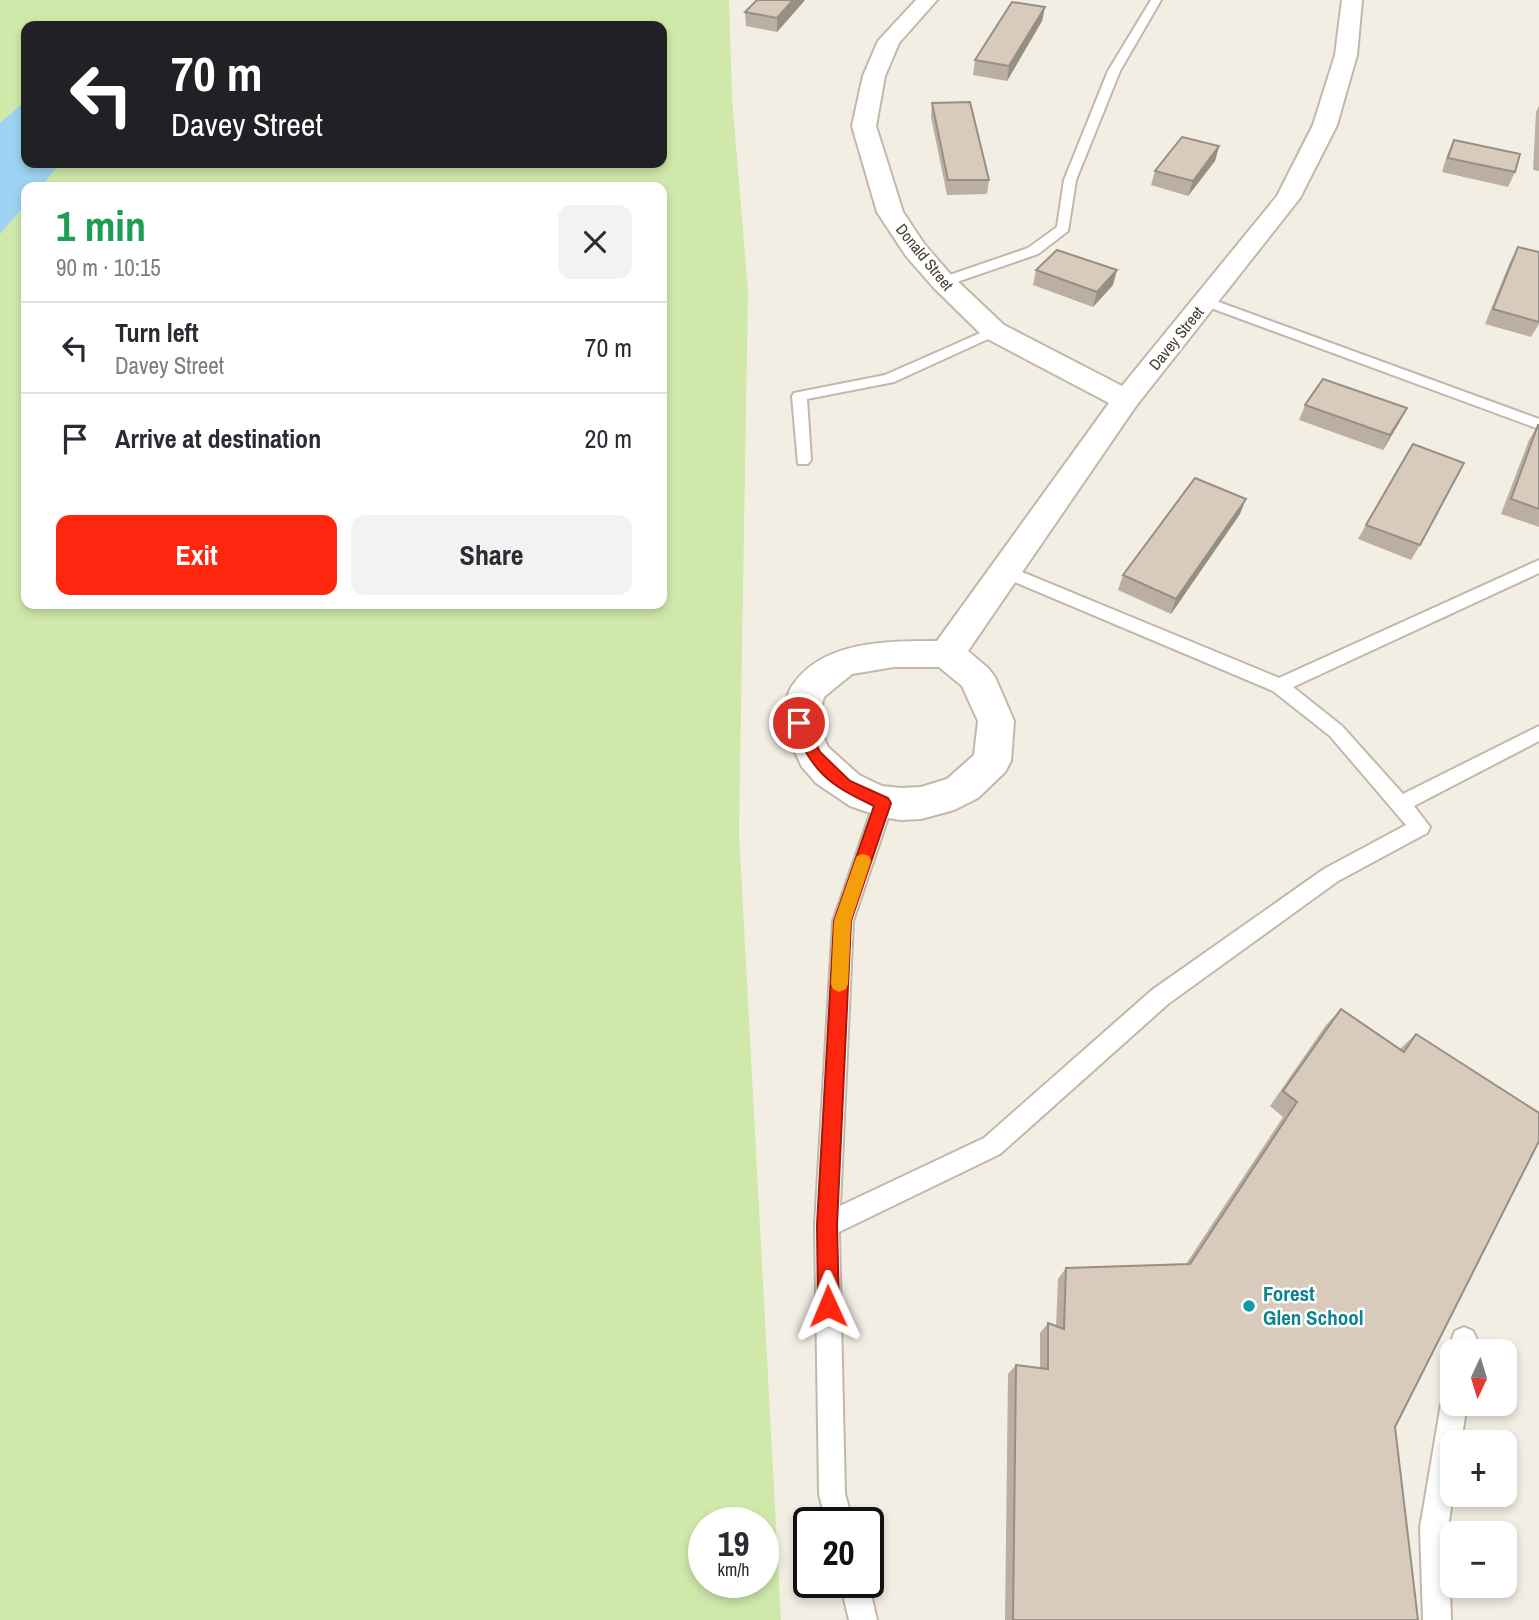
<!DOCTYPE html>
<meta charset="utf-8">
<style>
:root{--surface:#fff;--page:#f2f2f3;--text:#2b2b33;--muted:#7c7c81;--line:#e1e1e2;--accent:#ff260f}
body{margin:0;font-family:"Archivo Narrow",sans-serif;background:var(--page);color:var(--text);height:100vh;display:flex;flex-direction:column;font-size:26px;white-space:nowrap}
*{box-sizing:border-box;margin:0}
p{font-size:23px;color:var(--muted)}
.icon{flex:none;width:38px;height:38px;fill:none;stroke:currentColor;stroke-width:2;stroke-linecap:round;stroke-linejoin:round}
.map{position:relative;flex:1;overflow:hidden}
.drawer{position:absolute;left:21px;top:182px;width:646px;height:427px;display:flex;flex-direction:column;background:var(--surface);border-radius:14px;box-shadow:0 4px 10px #0003}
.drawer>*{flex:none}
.top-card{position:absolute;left:21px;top:21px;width:646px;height:147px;border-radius:14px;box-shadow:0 4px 10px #0003;background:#202124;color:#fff;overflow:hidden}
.needle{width:46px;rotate:184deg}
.tools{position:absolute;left:1440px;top:1339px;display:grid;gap:14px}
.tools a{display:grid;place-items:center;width:77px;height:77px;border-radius:14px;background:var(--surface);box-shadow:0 4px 10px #0003;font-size:35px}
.speed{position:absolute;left:688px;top:1507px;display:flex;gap:14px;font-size:35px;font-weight:700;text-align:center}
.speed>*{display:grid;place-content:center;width:91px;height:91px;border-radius:50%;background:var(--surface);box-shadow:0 4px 10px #0003;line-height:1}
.speed small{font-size:18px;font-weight:400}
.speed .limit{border:4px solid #111;border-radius:10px;background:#fff;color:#111}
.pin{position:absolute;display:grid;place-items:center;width:60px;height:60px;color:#fff;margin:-30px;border:4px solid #fff;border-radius:50%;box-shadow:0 2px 7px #0007}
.me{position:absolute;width:77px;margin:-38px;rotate:359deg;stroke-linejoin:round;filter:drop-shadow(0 0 5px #0008)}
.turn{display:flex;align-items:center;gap:24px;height:147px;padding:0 35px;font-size:32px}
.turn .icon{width:91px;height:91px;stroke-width:2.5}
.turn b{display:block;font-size:49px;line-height:60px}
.round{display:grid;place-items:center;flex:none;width:74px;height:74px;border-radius:14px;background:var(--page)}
.summary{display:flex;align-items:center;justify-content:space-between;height:119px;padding:0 35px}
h1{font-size:42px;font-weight:700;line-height:52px;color:#1e9e55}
.cta{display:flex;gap:14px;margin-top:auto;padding:14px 35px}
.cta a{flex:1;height:80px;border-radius:14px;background:var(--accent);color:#fff;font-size:28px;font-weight:700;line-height:80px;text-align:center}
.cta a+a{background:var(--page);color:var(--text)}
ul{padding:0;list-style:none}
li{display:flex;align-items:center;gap:21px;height:91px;padding:0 35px;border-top:2px solid var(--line)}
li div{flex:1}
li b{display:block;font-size:26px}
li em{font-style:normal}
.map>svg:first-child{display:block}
.green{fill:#d0e9ab;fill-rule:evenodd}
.water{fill:#9dd4f3}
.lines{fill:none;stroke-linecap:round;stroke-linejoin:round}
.service-casing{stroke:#c2b8a9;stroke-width:4}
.minor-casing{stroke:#c2b8a9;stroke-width:4}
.service{fill:#fff;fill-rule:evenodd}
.minor{fill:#fff;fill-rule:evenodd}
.wall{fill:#baafa2}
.shaded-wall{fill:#978e84}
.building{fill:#d8cbbc;stroke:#978e84;stroke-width:2}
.route{fill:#ff260f;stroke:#a6190a;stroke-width:2}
.slow{fill:#f59e0b}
.culture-dot{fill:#0f9aa8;stroke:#fff;stroke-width:2.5}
.labels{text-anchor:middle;stroke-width:5;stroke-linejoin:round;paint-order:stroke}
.far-street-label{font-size:16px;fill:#453d34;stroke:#fff}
.near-culture-label{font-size:21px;font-weight:bold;fill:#0d838f;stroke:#fff;text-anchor:start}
</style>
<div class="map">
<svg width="1539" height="1620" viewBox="0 0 1539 1620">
<rect width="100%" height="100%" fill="#f3eee4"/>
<path class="green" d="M0 0H729L732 98 748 291 739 832 781 1620H0ZM26 26H662V163H26ZM26 187H662V604H26ZM704 1522H763V1582H704Z"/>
<path class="water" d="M26 100V163H60L41 187H26V204L0 234V123Z"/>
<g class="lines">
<g class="service-casing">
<path id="service" d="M1151 0H1161L1120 71 1076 180 1068 231 1038 254 948 285H938V279L1028 248 1057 227 1064 180 1108 71Z
M1205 297 1539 419V429L1200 304V298Z
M994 327 1001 331 999 334 894 382 807 399 811 460 808 464H798L792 396 794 393 885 375Z
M1539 560V573L1293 687 1342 726 1403 794 1539 726V741L1414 806 1430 827 1427 833 1338 881 1168 1004 1000 1154 839 1232 845 1494 853 1522H826L819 1494 815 1225 833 921 876 797 883 795 890 797 893 803 853 921 840 1206 984 1138 1152 990 1324 869 1406 825 1330 736 1273 691 998 575 996 571 998 567H1010L1279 678Z
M1464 1327 1473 1331 1477 1340 1475 1351H1452V1359C1448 1348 1451 1341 1455 1331Z
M1452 1392V1404H1467L1461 1442H1452L1453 1494 1448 1528 1451 1620H1423L1420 1528 1441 1404 1445 1395Z
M840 1582H868L877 1620H849Z"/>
</g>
<g class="minor-casing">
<path id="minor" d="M916 0H937L899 43 885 76 876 126 903 212 925 245 952 276 1004 325 1122 386 1277 196 1313 125 1335 55 1342 0H1362L1357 55 1337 125 1300 198 1136 406 968 651 988 668 995 677 1014 721 1011 761 1005 772 978 798 954 810 921 819 901 820 882 817 850 806 816 783 802 767 781 723C784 710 786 692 795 682 826 640 891 641 937 641L1109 403 984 337 934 288 906 256 877 212 852 126 863 76 878 41ZM894 667H939L962 686 978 721 974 755 947 779 921 787 901 788 882 786 859 775 828 747 817 723 824 697 852 674Z"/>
</g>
<use href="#service" class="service"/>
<use href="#minor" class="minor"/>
</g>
<path class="wall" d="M805 0 777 32 746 26 745 12Z
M1045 7 1042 21 1007 81 973 75 975 60Z
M932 103 989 180 987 194 947 195 931 117Z
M1539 106V171L1533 170 1536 112Z
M1454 140 1515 172 1508 187 1442 172 1447 155Z
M1219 146 1215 161 1188 196 1151 185 1155 171Z
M1518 247 1539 252V324L1531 337 1485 324 1510 262Z
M1036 270 1113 285 1093 307 1033 285Z
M1305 405 1399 423 1383 450 1299 420Z
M1538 425H1539V527L1501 514 1529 440Z
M1240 514 1171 614 1118 590 1123 575Z
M1366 525 1420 545 1411 560 1358 539Z
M1341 1009 1400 1049 1416 1034 1395 1427 1418 1620H1005L1008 1374 1016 1365 1040 1368V1333L1048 1323 1056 1326 1058 1279 1066 1268 1186 1264 1283 1117 1270 1106 1326 1025Z"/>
<path class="shaded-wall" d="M793 0H805L777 32V18Z
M1045 7 1042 21 1007 81 1009 66Z
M1219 146 1215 161 1188 196 1193 181Z
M1117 270 1113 285 1093 307 1097 292Z
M1407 408 1399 423 1383 450 1390 435Z
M1246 499 1240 514 1171 614 1176 599Z"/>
<path class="building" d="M757 0H793L777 18 745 12Z
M1012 2 1045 7 1009 66 975 60Z
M970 102 989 180H948L932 103Z
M1182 137 1219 146 1193 181 1155 171Z
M1454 140 1520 154 1515 172 1448 158Z
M1518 247 1539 252V322L1493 309Z
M1057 250 1117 270 1097 292 1036 270Z
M1323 379 1407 408 1390 435 1305 405Z
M1538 425H1539V509L1511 499Z
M1413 444 1464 463 1420 545 1366 525Z
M1195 478 1246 499 1176 599 1123 575Z
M1341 1009 1404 1052 1416 1034 1539 1113V1141L1395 1427 1418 1620H1013L1016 1365 1048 1369V1323L1064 1329 1066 1268 1190 1264 1297 1102 1283 1091Z"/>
<path class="route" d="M799 717 804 719 820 752 850 781 888 798 891 803 851 921 837 1225 839 1306 836 1313 828 1316 821 1313 818 1306 817 1225 834 921 874 806C825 783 814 772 791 723Z"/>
<path class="slow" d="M863 854 869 856 871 861 851 921 848 984 846 989 839 992 833 989 831 984 834 921 855 861 857 856Z"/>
<circle class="culture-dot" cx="1249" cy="1306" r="7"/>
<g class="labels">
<g class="far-street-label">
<text transform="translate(925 257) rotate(51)" y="6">Donald Street</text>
<text transform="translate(1176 338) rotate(-51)" y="6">Davey Street</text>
</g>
<g class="near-culture-label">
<text x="1263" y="1301">Forest<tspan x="1263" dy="24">Glen School</tspan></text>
</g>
</g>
</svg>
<div class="tools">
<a><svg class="needle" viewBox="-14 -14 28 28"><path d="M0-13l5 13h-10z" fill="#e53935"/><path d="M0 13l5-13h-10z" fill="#7c7c81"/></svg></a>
<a>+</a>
<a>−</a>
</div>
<div class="speed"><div>19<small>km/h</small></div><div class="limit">20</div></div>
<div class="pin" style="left:799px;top:723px;background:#d93025"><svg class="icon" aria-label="arrive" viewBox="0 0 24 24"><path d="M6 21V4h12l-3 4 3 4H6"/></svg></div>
<svg class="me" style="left:828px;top:1306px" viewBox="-20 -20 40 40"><path d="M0-17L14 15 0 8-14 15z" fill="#ff260f" stroke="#fff" stroke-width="4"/></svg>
<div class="top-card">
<div class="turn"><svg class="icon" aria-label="left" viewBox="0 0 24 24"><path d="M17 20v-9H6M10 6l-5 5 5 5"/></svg><div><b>70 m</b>Davey Street</div></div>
</div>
<section class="drawer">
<div class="summary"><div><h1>1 min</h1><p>90 m · 10:15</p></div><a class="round"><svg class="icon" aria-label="close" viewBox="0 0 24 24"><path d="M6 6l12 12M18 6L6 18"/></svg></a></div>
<ul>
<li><svg class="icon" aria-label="left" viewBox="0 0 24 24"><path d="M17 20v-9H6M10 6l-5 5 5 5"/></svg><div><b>Turn left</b><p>Davey Street</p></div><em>70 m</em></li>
<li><svg class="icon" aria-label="arrive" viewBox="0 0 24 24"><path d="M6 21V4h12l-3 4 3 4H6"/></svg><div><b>Arrive at destination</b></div><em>20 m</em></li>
</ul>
<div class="cta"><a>Exit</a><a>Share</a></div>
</section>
</div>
